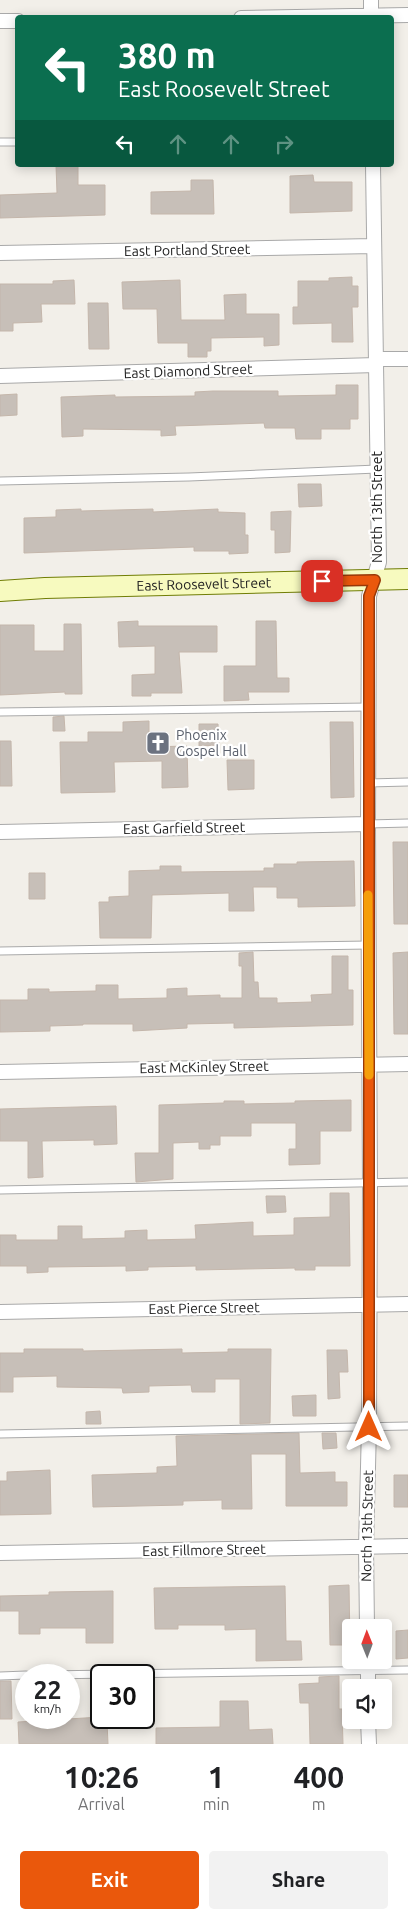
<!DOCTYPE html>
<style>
:root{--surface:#fff;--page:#f2f2f2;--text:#202124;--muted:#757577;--accent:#ea580c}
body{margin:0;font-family:Ubuntu,sans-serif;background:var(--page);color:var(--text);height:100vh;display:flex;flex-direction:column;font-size:19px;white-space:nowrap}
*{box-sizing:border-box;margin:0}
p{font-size:16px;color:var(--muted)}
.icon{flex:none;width:28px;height:28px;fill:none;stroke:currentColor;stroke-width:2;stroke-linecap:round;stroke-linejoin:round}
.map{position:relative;height:1744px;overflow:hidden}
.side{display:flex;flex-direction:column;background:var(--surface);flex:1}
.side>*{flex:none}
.top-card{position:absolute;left:15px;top:15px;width:379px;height:152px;border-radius:5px;box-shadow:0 2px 12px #0003;background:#0b6e4f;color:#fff;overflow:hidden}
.needle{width:32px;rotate:359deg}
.buttons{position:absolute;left:342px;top:1619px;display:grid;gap:10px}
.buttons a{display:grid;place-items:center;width:50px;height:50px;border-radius:5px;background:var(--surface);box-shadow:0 2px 12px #0003;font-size:25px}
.speed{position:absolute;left:15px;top:1664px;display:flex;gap:10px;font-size:25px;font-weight:700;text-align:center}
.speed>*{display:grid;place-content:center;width:65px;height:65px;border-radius:50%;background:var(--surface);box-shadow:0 2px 12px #0003;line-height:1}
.speed small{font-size:12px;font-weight:400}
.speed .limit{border:2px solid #111;border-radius:8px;background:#fff;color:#111}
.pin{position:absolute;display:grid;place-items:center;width:42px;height:42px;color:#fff;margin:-21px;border-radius:10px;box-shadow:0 2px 8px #0006}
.me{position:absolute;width:55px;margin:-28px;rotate:0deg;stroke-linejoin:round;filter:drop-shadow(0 0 4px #0008)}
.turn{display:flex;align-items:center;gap:18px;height:105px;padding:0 20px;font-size:22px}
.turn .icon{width:65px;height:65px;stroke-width:2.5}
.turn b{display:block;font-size:35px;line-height:42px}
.lanes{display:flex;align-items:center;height:48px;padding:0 20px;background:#0003;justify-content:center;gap:25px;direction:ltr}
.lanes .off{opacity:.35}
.eta{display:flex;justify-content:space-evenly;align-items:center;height:85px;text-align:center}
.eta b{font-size:30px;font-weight:600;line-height:35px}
.cta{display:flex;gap:10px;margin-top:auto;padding:10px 20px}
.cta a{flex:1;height:58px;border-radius:5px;background:var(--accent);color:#fff;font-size:20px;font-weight:600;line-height:58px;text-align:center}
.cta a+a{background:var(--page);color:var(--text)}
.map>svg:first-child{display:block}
.building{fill:#c7bfb8;stroke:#c4b6ab}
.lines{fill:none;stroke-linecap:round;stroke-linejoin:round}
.lane-casing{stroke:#a9a9a9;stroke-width:9}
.street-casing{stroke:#a9a9a9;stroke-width:16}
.secondary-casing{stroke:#707d05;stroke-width:22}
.lane{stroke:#fff;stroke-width:7}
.street{stroke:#fff;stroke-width:14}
.secondary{stroke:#f7fabf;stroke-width:20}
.route-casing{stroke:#983908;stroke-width:12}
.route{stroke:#ea580c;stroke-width:9}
.slow{stroke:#f59e0b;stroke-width:9}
.labels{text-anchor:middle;stroke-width:4.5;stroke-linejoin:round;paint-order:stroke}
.street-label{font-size:14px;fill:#222;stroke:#fff}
.worship-label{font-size:14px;fill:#5b616d;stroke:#fff;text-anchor:start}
</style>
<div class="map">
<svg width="408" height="1744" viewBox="0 0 408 1744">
<rect width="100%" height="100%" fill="#f2efe9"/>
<path class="building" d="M56 165H78V185H105V215L0 218V195L57 193Z
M313 175 314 182H352V211L290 213V176Z
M191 180H213L214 214H151V192L191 191Z
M352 277V286H358V307H352L353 342H332V323L293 324V307H298V281H329V278Z
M74 280 75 304H41L42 322 13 323V331H0V284H53V281Z
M180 280 181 320H225L224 295 246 294V314H279V345L264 346V337L211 338V351H207V357H188V343H158L157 309H123L122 282Z
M88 303H108L109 349H89Z
M336 385H358V419H350V429H321V439H296L295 428H265L264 423 175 426 176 435 161 436V430L83 429V436L62 437 61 397 115 395V397L195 396V392L213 391H278V396L336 395Z
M17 394V415L0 416V395Z
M298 484H321L322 506 299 507Z
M81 509V511L153 509V512L218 509V512L245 513V535H248V553L229 554V551H194V547L24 553V518L56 517V510Z
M291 511 290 552 275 553V530H271V512Z
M138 621V626H217V652H179L182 693H151V696H132V675L155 674V646L119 647 118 622Z
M256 621H276L277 678H289V692H248L249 700 224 701V666H256Z
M64 624H81L82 694H65V692L0 695V625H34V651H64Z
M64 716 65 731H53V717Z
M149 721V747L187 746 188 787 162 788V761L114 762 115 792 61 793 60 742H88V732H123V722Z
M330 722H353L354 797 331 798Z
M199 724H218L219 745 199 746Z
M0 741H11L12 786H0Z
M227 760H254V789L228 790Z
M393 842H408V924H394Z
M354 861 355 906 298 907V898H277V887H253L254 911H229V893L152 895 151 938H100L99 902H109V897L129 896V871L160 870V866H181V872L264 871V868H274V864H297V862Z
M29 873H45V899H29Z
M253 952 254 982H258L259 998H277V1003L312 1002 311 995 332 994V956H348V990H353V1025L234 1028V1023L187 1024V1028L133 1031V1024H83V1025L50 1026V1031L0 1032V1000H28V989H49V992L96 991V985H118V999L167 998V989L187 988V996L220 995V998H242V966H239V953Z
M408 952V1034H394L393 953Z
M351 1100V1131H320V1164L289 1165V1149H296V1123H251V1136H220V1145H210V1149H199V1142L173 1143V1179L136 1182 135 1153H159V1105L224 1103V1101H244V1104L295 1103V1101Z
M116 1106 117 1144 94 1145V1140L42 1141 43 1177 28 1178V1141H0V1109Z
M330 1193H349L350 1266H315V1270H295V1268L196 1270V1266L148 1267V1270L126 1271V1266L48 1267V1272L27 1273V1266H0V1235H16V1240H58V1226H82V1239L125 1238V1231L147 1230V1240L196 1239 195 1225 253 1222V1236L294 1235V1218L330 1217Z
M266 1196H285L286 1212 267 1213Z
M24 1349H83V1351L182 1349V1353L228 1352V1349H271L270 1423 240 1424V1379H215V1392H192L191 1385 149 1386V1392L123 1393 122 1388 57 1387V1376L13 1377V1392H0V1353H24Z
M327 1350H347L348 1372H339L340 1398 328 1399Z
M316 1395V1416H293L292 1396Z
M100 1411 101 1424H86V1412Z
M299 1433 300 1473 335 1472V1482H347V1506H286V1454H251L252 1509H222V1500L183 1501V1505L93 1507 92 1475 157 1473V1467L177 1466 176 1436Z
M322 1433H336L337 1448 323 1449Z
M50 1470 51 1514 0 1515V1481H7V1472Z
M394 1475H408V1507H394Z
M349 1585 350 1645H330L329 1586Z
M285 1586 286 1641H301L302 1660 256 1661V1629L225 1630V1625H178V1629H155L154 1588Z
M113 1591V1643H86V1628H40V1634H19V1611H0V1596L49 1595V1592Z
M408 1630V1658L396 1659V1631Z
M339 1676V1709H342L343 1744H310L309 1703H300L299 1684 319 1683V1677Z
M0 1681H11L12 1719H0Z
M220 1701H248L249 1730 272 1729 273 1744H156V1728L220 1727Z
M101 1717 102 1723 107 1722 108 1744H19L18 1722Z"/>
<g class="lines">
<g class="lane-casing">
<path id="lane" d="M0 142H18
M0 481 189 477 377 469
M0 712 369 707
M368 783 408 782
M368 824 408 823
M0 951 369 945
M0 1190 408 1182
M0 1434 408 1426
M43 1675 408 1670
M0 1676 26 1675"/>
</g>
<g class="street-casing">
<path id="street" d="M371 0V18
M241 18 408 15
M0 21H18
M0 253 374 246
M376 359H408
M0 376 376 365
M0 832 368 824
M0 1072 408 1064
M0 1312 408 1304
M0 1553 408 1546
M367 1628 366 1547 369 1427 370 1183 368 824 369 596 379 562 373 165
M368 1660V1688
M368 1720 369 1744"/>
</g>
<g class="secondary-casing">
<g id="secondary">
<path id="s1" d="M0 591 45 588 408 579"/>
</g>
</g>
<use href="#lane" class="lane"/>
<use href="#street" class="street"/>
<use href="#secondary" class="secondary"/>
</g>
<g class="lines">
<g class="route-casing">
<path id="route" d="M322 581 375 580 369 596V1427"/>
</g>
<use href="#route" class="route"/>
<path class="slow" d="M368 895 369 1075"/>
</g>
<defs>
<g id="church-square" transform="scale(1.25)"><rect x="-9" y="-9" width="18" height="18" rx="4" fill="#6b7280" stroke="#fff"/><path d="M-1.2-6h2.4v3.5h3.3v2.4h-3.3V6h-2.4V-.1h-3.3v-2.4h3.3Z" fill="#fff"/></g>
</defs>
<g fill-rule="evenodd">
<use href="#church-square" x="158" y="743"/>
</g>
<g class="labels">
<g class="street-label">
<text transform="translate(187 250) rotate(-1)" y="5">East Portland Street</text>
<text transform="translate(188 371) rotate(-2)" y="5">East Diamond Street</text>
<text transform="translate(377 507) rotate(-90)" y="5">North 13th Street</text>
<text dy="5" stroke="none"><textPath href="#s1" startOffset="204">East Roosevelt Street</textPath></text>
<text transform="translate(184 828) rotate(-1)" y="5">East Garfield Street</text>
<text transform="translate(204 1067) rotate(-1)" y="5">East McKinley Street</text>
<text transform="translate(204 1308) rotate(-1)" y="5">East Pierce Street</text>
<text transform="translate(367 1526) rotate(-89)" y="5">North 13th Street</text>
<text transform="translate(204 1550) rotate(-1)" y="5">East Fillmore Street</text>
</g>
<g class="worship-label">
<text x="176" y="740">Phoenix<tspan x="176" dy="16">Gospel Hall</tspan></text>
</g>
</g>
</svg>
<div class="buttons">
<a><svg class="needle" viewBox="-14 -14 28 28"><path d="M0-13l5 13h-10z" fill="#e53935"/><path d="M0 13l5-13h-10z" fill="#757577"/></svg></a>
<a><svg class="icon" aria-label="sound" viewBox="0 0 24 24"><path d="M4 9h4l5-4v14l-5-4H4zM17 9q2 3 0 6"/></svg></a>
</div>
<div class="speed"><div>22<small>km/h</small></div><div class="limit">30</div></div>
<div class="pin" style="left:322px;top:581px;background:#d93025"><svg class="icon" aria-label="arrive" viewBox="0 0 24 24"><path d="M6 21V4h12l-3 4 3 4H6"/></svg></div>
<svg class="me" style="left:369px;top:1427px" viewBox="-20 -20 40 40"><path d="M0-17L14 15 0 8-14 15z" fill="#ea580c" stroke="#fff" stroke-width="4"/></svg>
<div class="top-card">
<div class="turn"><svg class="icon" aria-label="left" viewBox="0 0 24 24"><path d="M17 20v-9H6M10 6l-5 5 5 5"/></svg><div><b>380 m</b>East Roosevelt Street</div></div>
<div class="lanes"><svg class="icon" aria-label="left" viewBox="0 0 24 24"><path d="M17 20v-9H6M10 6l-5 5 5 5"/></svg><svg class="icon off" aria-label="ahead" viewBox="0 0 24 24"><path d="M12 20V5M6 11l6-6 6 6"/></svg><svg class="icon off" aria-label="ahead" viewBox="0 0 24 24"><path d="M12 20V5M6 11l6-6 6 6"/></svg><svg class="icon off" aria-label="right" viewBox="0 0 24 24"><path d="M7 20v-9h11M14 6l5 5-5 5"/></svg></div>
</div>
</div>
<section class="side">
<div class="eta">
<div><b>10:26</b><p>Arrival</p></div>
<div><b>1</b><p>min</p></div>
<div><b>400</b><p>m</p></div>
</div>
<div class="cta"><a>Exit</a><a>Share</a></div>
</section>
